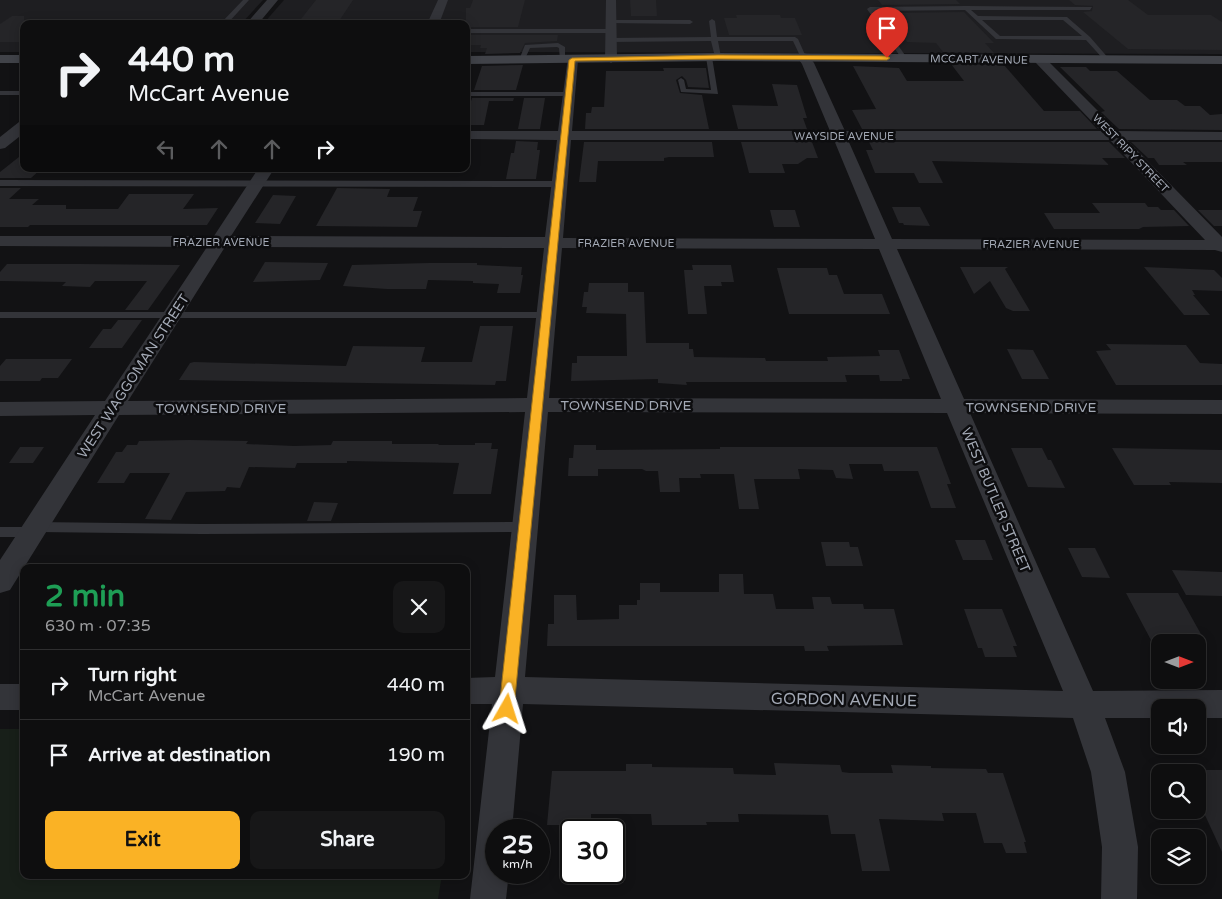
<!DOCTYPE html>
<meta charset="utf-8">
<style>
:root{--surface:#0e0e0f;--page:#171718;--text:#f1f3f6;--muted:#9b9c9e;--line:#2e2e2f;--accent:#fab225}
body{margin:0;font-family:"Varela Round",sans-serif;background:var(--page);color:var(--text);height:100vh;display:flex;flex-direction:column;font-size:19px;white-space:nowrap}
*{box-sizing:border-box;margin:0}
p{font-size:16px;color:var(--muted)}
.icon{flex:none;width:28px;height:28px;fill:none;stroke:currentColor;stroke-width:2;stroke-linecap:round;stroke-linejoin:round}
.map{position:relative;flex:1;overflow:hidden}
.side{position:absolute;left:20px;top:564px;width:450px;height:315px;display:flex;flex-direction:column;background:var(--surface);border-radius:10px;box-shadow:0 2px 12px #0003,0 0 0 1px var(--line)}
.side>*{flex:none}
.banner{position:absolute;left:20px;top:20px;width:450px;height:152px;border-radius:10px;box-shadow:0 2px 12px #0003,0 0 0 1px var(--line);background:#0e0e0f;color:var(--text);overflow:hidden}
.needle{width:32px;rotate:90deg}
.controls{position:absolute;left:1151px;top:634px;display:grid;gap:10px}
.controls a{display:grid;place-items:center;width:55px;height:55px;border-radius:10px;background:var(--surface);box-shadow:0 2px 12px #0003,0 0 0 1px var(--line);font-size:25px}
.speed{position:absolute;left:485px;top:819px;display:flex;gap:10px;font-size:25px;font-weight:700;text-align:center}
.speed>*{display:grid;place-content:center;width:65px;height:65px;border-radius:50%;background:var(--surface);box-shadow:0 2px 12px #0003,0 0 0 1px var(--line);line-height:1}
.speed small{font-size:12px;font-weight:400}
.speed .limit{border:2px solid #111;border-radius:8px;background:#fff;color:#111}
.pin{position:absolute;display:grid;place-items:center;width:42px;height:42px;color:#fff;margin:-51px -21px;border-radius:50% 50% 50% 0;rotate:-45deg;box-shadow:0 0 5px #0007}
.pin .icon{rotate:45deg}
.me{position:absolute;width:55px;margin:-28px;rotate:6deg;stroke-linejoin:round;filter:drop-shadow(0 0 4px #0008)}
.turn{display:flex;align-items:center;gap:18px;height:105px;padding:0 25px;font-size:22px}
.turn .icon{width:65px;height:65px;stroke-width:2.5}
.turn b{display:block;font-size:35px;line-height:42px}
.lanes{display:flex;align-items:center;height:48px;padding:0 25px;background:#0003;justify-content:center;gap:25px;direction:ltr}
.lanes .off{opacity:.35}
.round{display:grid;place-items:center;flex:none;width:52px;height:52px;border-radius:10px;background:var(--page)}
.summary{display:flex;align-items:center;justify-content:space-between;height:85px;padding:0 25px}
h1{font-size:30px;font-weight:700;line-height:38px;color:#1e9e55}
.cta{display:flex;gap:10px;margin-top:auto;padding:10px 25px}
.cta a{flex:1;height:58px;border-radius:10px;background:var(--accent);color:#111;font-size:20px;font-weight:700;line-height:58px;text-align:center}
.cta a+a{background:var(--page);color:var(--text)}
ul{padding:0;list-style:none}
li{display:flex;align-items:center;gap:15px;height:70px;padding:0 25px;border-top:1px solid var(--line)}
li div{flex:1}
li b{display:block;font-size:19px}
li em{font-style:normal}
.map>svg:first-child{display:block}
.built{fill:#1e1e21}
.green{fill:#181f19}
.building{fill:#252528}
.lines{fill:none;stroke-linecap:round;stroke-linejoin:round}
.service{fill:#333439;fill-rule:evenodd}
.minor{fill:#333439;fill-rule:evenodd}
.secondary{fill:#414349;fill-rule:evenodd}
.route{fill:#fab225;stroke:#a27418}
.labels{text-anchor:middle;stroke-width:5;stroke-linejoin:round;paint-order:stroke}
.far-street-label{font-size:11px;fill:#a3a9b5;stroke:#0d0d0f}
.street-label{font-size:14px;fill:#a3a9b5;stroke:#0d0d0f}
.near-street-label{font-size:16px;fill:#a3a9b5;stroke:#0d0d0f}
</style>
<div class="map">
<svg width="1222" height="899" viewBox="0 0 1222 899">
<rect width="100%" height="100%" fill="#121214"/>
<path class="built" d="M0 0H263L241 24H24V52H0Z
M284 0H1222V54L466 52V24H263Z"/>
<path class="green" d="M0 729H24V875H442L438 899H0Z"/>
<path class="building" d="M316 0H353L337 24H297Z
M473 0H525L518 27H466V8H470Z
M630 0H656L657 16H631Z
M878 0H956L960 4 882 5Z
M1069 0H1128L1148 15H1211L1222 22V50L1128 49 1083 12 1092 11 1093 6 1075 5Z
M964 12 994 43H985L994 53 943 52 936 43 907 42 887 13Z
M736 15H780L781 18H795L802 35H729L724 18H737Z
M12 16H24V42H0V24Z
M466 35H558L557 41 525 43 520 53 485 54 487 48H480L481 45H466Z
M951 64 1004 65 1044 111H1080L1097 129H862L852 110 876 109 853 66 899 68 907 81H964Z
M523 65 516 90H474L482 66Z
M1060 67H1086L1090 71H1117L1150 100H1177L1185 106H1200L1210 115 1222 114V130L1119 129 1101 112 1105 111Z
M663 68H706L709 88 688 87 686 80 682 76 676 80 680 93 702 95 709 129H585L586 113H591L592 107H604L606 71H664Z
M772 84 797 85 807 118H803L807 129H738L732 105 778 106Z
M472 98H514L513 101H489L484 125H466V117Z
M524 98H545L540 129H518Z
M516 141 538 142 537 150H540L536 179H506L511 153H514Z
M584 142H712L714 157H669L664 158V161H598L596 182H579Z
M741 142H812L818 158H807L798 164H782L785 173H749Z
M869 142H1109L1125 158H1102L1109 165 932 161 943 183H919L914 173H875L866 150H873Z
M1131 142H1222V162H1183L1187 165H1159L1154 158H1148Z
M24 153V169H41L31 178H0V172Z
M0 188H21L9 199H39L32 205H66V209H118L129 194H194L183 209 218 208 207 225H30L28 227H0Z
M337 188 390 189 387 197H418L413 211H422L417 227 316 226Z
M273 195 296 196 280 224 255 223Z
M1092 203H1145L1148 207H1158L1161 210H1174L1189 226 1143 227 1139 229H1054L1044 213H1100Z
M892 207H920L930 226 904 225 903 223H899Z
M770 210H795L800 227H774Z
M1198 210H1222V226H1214Z
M265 262 328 263 320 280 253 282Z
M429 263H477V265L522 267 521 275H523L520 293H497L499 284 473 283V281L428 280 426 289H387L343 286 352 265Z
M7 264H81L180 265 148 310H125L147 281H95L90 287 62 286 66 282 0 281V272Z
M692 265H731L734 282H721L722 286H704L707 314H688L684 270H693Z
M960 267H1008L1005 269 1030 311H1013L1006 308 990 281 974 294Z
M1144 267 1214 270 1222 278V291L1192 290 1195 295H1193L1210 315H1184Z
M777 268H827L829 275H837L844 294H882L890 314H789Z
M589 283H628V292H644L646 343H689V349H693L694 357 765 358 766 361H828L827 357 880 356 878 350H899L910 379H902V381H880L879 375H845L847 382H686L687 385 658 383V379L571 381 572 363H577V356H627L626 314 586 313 587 307H582L584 292H588Z
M118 320H142L122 348H89L103 329H111Z
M480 326H513L506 381H496L495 385 179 380 190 363 194 362 346 366 353 346 425 347 421 362H472Z
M1106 344 1186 345 1200 363 1222 364V385H1116L1096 351 1111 350Z
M1007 349 1033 350 1049 379H1022Z
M6 359H72L58 378H42L40 381H0V366Z
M189 440 248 441 246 444 294 446 331 445 333 441H392V444H439L438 445H475V443H492L491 449H498L491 494H453L459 463 347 461V463H297L295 468 249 467 240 488 227 487 225 491 186 492 171 520 145 519 170 473H130L124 483H97L116 452H122L127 445H137L139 441Z
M574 445H596V450L720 449V447H937L951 484H947L956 508H931L918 471H884L882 464H849L853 479 836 478 833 470 798 469 800 479H754L759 509H739L734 474H700L701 478H679L680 492H660L658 471H646L642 469H598V476H568L569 458H573Z
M20 447H44L33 463H9Z
M1011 448H1042L1048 460H1051L1065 488 1028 487Z
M1112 448 1222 450V483L1169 482 1171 485H1134Z
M314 502 338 503 331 521H307Z
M955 540H985L993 560H963Z
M821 542H849L850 547H858L863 566H826Z
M1068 548H1095L1110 578 1082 577Z
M1172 570 1222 572V596L1186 595Z
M719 574H743L744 594H773L776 609H814L812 597H830L832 604H863L864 609H894L903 645 827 646 829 651H805L804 646H547L548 624H554V595H576L577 620 619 619V605H637V600H640V583H660V592H719Z
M1126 593H1178L1202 636H1185L1188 642H1152Z
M964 609H1002L1017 646H1013L1017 657H985L982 648H978Z
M774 763 840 765 842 772 850 773H893L891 765 931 766V768L986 769 988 773H1003L1026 842H1024L1027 853H1006L1002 843H984L976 813H942L944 821 879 819 890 871H862L855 834H831L828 815 738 814 739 822H706L707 825H652L651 814H591V825H547L552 771H626V764H652V767L733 768 734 774 776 775Z
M1198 770H1222V852L1198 800Z"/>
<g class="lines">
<path class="service" d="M243 0H249L227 24H220Z
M966 6 1092 7 1090 10H971L978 16 1067 17 1090 37 1110 60 1105 61 1086 40 996 39 965 10 874 11 907 58 904 60 902 59 867 9 870 7ZM982 20H1063L1082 36H1000Z
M712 19 715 21 717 37H795L798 39 806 57 801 58 793 41H718L721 57 718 59 715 57 711 41 610 42 607 40 610 38 711 37 709 21Z
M611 20H690L693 22 690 24 609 23Z
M466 29H610L613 31 610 33H466Z
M558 43 565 47V61L560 60 559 48 557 47 530 48 524 61 519 60 525 45Z
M709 55 712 57 718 94 681 92 678 80 681 78 684 80 686 89 711 90 706 57Z
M0 91H24V95H0Z
M466 92H568L572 94 568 96H466Z
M0 180 559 181 563 184 559 187 0 186Z
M0 312H546L551 315 546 318H0Z
M35 522 201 524 525 522 530 523 532 527 530 531 525 532 201 534 39 532 37 536 32 537H0V527H28L30 523Z"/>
<path class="minor" d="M267 0H278L258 24H246Z
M438 0H448L439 24H427Z
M606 0H616L617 59 611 63 605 59Z
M803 53 807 54 814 63 845 131H1101L1036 63 1034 60 1036 57H1044L1118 131 1222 132V140H1127L1222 237V252L1215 250 897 249 964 399 1222 400V414L970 413 1093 691 1222 690V718H1198V708H1160V718H1105L1125 772 1138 847 1137 899H1101L1102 847 1091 772 1073 718 523 704 512 830H496V872H509L506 899H470L492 704H466V678L495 677 525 412 119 415 10 590 0 593V560L95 415 0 416V402L105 401 207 247 0 246V236H214L258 169H274L231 236 545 237 557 140 466 139V131H558L568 57 572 56 578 60 572 131H830L802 64 797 57ZM571 140H834L875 239 563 238ZM848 140H1110L1205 240 892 239ZM225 247 544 248 527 398 128 401ZM562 248 879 249 941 399 549 398ZM548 412 947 413 1063 691 525 677Z
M24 121V133L5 148 0 149V137L19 122Z
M0 684H24V710H0Z"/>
<path class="secondary" d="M718 53 1222 56V64L718 61 466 64V56Z
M0 55H24V63H0Z"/>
</g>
<path class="route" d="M718 55 887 56 890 58 887 60 718 59 575 61 514 709 512 714 507 716 501 714 499 709 569 60 572 58Z"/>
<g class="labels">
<g class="far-street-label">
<text transform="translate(979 59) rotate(1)" y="4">MCCART AVENUE</text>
<text x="844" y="140">WAYSIDE AVENUE</text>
<text transform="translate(1131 153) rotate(46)" y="4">WEST RIPY STREET</text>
<text x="221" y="246">FRAZIER AVENUE</text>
<text x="626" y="247">FRAZIER AVENUE</text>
<text x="1031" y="248">FRAZIER AVENUE</text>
</g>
<g class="street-label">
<text transform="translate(133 376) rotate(-57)" y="5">WEST WAGGOMAN STREET</text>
<text x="626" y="410">TOWNSEND DRIVE</text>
<text x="1031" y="412">TOWNSEND DRIVE</text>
<text x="221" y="413">TOWNSEND DRIVE</text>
<text transform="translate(996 500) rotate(67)" y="5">WEST BUTLER STREET</text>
</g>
<g class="near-street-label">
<text transform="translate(844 699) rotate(1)" y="6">GORDON AVENUE</text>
</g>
</g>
</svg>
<div class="controls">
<a><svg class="needle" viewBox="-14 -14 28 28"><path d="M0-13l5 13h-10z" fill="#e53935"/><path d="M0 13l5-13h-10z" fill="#9b9c9e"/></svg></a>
<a><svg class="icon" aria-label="sound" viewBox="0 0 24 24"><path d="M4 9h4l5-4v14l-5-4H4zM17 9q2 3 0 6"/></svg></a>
<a><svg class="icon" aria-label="search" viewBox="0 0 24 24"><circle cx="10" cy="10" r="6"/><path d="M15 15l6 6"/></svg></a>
<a><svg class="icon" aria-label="layers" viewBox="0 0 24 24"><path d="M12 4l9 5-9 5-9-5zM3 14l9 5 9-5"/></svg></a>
</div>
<div class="speed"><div>25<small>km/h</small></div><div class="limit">30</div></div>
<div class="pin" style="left:887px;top:58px;background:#d93025"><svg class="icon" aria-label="arrive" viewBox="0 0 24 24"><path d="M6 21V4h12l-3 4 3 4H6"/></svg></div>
<svg class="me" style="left:507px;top:709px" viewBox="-20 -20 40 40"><path d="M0-17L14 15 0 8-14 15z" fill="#fab225" stroke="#fff" stroke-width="4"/></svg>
<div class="banner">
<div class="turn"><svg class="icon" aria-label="right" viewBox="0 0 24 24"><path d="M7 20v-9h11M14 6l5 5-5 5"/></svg><div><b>440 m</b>McCart Avenue</div></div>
<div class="lanes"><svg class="icon off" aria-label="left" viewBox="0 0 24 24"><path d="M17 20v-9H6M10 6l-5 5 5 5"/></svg><svg class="icon off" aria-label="ahead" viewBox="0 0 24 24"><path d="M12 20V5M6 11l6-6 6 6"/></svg><svg class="icon off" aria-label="ahead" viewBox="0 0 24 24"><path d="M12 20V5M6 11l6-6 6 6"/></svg><svg class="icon" aria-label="right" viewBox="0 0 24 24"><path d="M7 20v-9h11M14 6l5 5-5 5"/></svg></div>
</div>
<section class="side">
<div class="summary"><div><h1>2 min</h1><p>630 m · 07:35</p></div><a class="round"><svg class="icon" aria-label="close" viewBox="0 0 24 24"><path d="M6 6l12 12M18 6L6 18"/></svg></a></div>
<ul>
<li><svg class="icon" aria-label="right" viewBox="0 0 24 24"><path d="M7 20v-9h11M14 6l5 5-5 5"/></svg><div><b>Turn right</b><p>McCart Avenue</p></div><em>440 m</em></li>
<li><svg class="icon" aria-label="arrive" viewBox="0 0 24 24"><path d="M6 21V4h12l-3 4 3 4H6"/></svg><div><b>Arrive at destination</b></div><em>190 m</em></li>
</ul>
<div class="cta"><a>Exit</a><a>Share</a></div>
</section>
</div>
